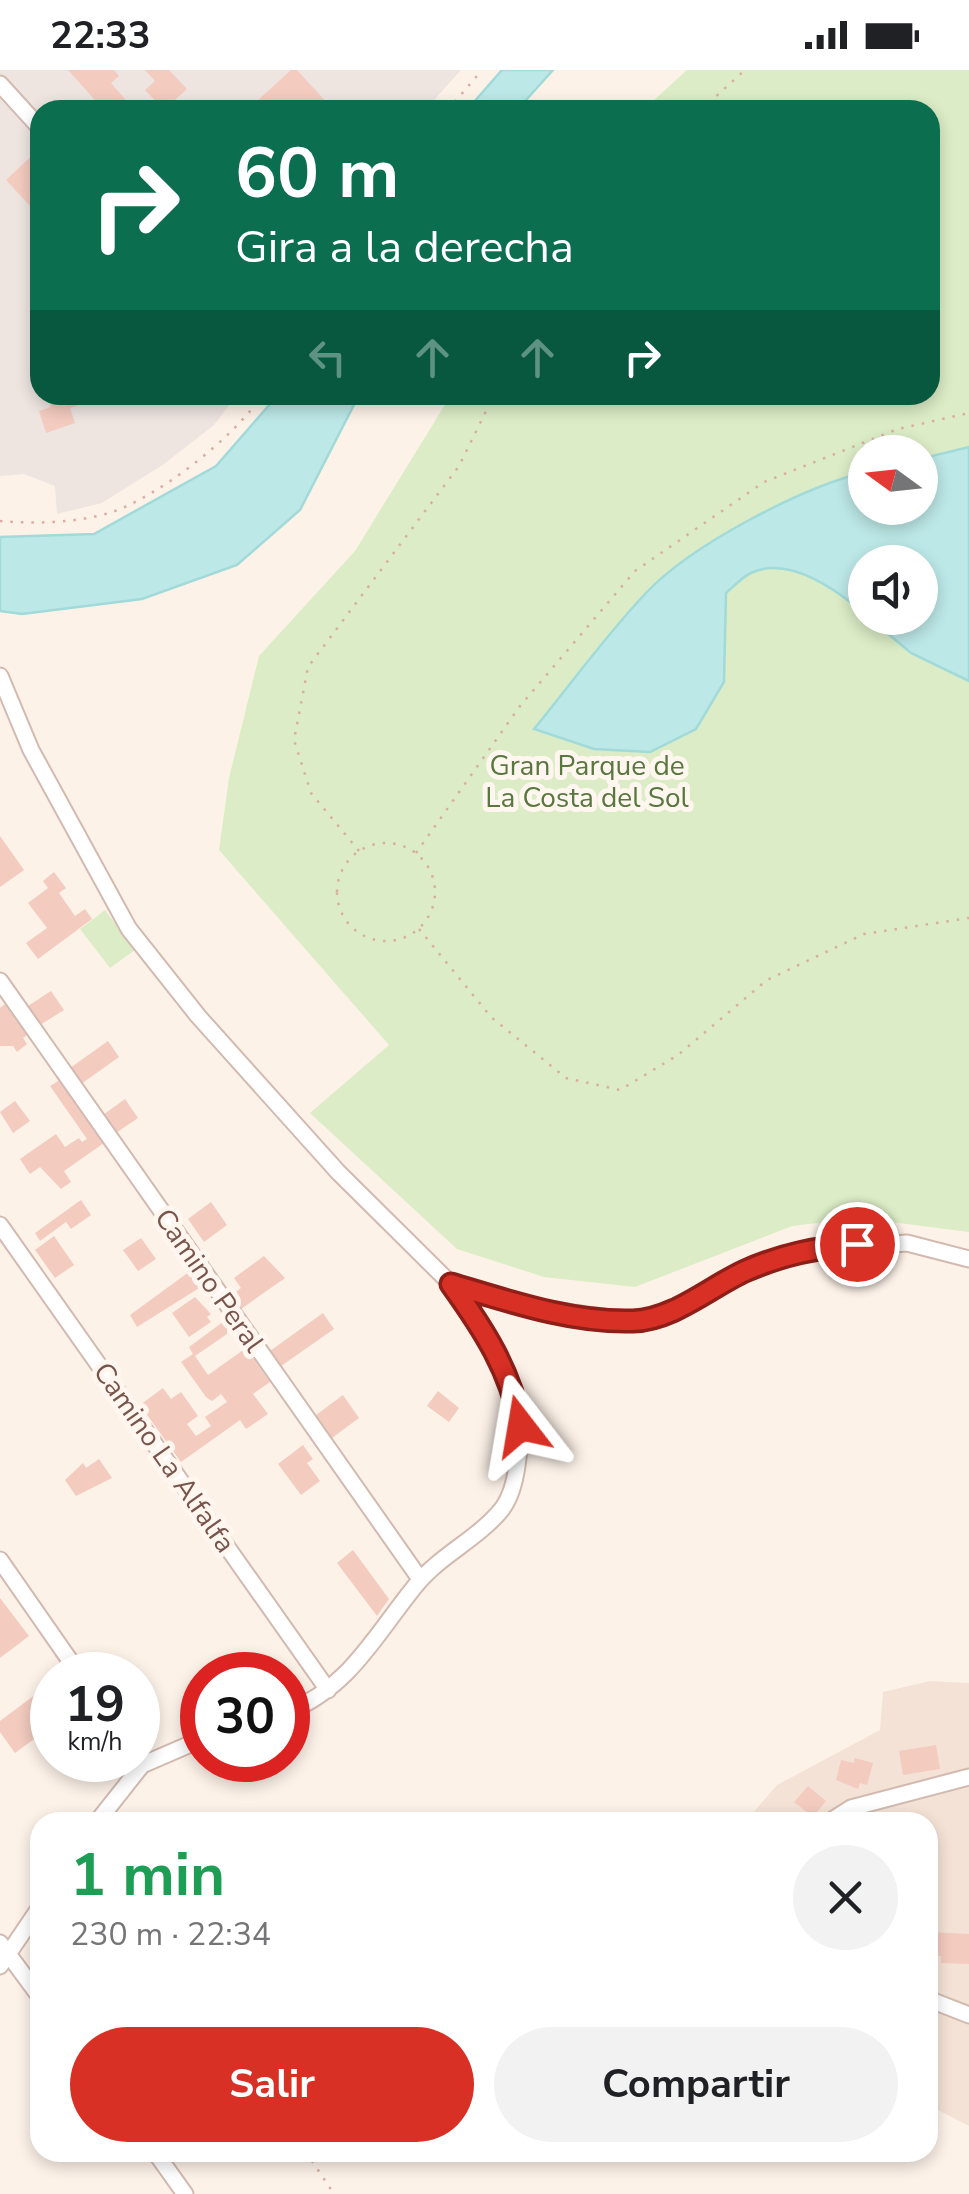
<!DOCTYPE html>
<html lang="es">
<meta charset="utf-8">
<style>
:root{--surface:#fff;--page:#f2f2f2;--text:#202124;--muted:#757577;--accent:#d93025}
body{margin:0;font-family:"Nunito Sans",sans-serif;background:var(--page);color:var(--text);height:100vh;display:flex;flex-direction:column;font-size:38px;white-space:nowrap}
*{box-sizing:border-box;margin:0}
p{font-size:32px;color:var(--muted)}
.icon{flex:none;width:55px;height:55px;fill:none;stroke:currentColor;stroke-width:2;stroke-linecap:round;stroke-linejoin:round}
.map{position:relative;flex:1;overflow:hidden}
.drawer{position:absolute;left:30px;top:1742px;width:908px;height:350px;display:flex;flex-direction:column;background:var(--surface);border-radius:30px;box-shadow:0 5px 15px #0003}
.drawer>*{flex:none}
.hud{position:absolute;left:30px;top:30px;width:910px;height:305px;border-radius:30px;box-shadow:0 5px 15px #0003;background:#0b6e4f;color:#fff;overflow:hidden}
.needle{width:65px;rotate:285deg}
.fabs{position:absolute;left:848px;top:365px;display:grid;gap:20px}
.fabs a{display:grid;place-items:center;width:90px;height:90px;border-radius:50%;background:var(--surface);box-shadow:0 5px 15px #0003;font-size:50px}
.speed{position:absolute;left:30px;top:1582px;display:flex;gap:20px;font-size:50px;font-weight:700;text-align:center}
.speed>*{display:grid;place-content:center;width:130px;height:130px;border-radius:50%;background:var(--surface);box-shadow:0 5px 15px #0003;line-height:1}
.speed small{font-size:25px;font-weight:400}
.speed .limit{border:15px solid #d22;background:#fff;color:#111}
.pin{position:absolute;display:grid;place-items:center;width:85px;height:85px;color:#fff;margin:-42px;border:5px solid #fff;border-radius:50%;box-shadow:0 2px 10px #0007}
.me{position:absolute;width:110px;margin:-55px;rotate:346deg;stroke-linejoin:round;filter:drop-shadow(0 0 8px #0008)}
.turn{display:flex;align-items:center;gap:35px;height:210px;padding:0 40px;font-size:45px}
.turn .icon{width:130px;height:130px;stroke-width:2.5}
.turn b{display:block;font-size:70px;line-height:85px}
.lanes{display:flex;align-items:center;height:95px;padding:0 40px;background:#0003;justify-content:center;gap:50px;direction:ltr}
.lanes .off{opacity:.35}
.round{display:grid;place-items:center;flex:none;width:105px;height:105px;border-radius:52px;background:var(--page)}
.overview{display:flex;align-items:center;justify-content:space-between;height:170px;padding:0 40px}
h1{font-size:60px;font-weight:700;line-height:75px;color:#1e9e55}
.action{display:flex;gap:20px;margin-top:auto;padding:20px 40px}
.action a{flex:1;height:115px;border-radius:60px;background:var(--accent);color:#fff;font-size:40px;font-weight:700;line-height:115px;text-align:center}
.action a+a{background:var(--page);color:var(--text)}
.status{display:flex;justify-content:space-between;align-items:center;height:70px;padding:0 50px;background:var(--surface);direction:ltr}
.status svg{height:28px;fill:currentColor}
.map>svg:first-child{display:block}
.residential{fill:#f5e2d6}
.industrial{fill:#eee5e1}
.green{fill:#dbecc6;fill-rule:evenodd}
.water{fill:#bce8e7;stroke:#a1dad9;stroke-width:2.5}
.building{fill:#f3cbbf}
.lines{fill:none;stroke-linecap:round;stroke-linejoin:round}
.minor-casing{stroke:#d2bab0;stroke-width:19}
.path{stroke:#d9aea1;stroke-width:2.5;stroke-dasharray:2.5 8;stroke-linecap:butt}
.minor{stroke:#fff;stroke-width:15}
.route-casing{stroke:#8d1f18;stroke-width:25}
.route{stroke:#d93025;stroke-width:18}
.labels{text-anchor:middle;stroke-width:10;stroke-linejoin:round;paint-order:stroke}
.park-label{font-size:28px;fill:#597840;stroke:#fff6ef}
.street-label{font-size:28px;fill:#78544b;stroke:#fff6ef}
</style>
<div class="status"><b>22:33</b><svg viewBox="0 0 49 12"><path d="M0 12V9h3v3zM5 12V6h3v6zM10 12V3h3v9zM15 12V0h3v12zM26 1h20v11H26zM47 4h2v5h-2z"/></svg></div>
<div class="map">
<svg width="969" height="2124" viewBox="0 0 969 2124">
<rect width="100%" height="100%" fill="#fdf2e8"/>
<path class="residential" d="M930 1611 969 1613V2056L928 2035V1752H745L777 1715 880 1660 883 1622Z"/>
<path class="industrial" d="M0 0H461L425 40H40V325H237L214 355 164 394 102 433 57 444 55 416 24 404 0 406Z"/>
<path class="green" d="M687 0H969V1162L860 1148 792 1156 635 1217 544 1207 457 1179 310 1043 389 975 219 780 229 708 259 586 355 481 451 325H930V40H643ZM865 382H920V438H865ZM865 492H920V548H865Z
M105 840 135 880 110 898 80 859Z"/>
<path class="water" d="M502 0H553L517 40H467Z
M278 325H359L300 440 237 495 142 529 22 544 0 541V467L94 464 216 396Z
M969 377V611L911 583 869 548H920V492H865V544C838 521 789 485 751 503 742 507 733 517 726 523L724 612 696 659 650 682 594 679 534 659C571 614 606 565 646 523 691 475 801 418 865 402V438H920V389Z"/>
<path class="building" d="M68 0H114L119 6 111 13 132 37 82 40 94 29Z
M145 0H169L187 19 164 40 145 20 155 11Z
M291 0H297L330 36 326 40H247Z
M40 78V147L6 110Z
M47 325H82L85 333 70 338 75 353 46 363 39 341 51 337Z
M0 766 24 800 0 817Z
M54 802 66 818 59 823 75 846 85 839 92 849 38 889 26 873 47 858 28 833 48 818 43 811Z
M51 921 64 940 40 955 28 936Z
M5 934 27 965 23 968 27 974 17 982 13 976H0V938Z
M108 971 119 987 81 1014 70 998Z
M60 1010 104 1073 64 1101 71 1112 61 1119 40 1097 30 1104 20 1089 56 1064 65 1077 79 1068 82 1072 87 1069 50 1016Z
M125 1029 138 1048 116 1063 103 1045Z
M15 1031 30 1051 13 1063 0 1042Z
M81 1130 91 1145 71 1159 66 1152 40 1171 35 1163Z
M211 1132 227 1155 204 1172 188 1149Z
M54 1166 74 1195 55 1208 35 1180Z
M141 1168 156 1189 138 1201 123 1180Z
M264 1186 285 1208 241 1239 231 1226 241 1218 234 1208Z
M193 1199 204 1215 137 1257 130 1245Z
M195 1227 211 1244 207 1247 211 1252 189 1267 172 1243Z
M323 1243 334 1259 281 1296 270 1281Z
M227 1249V1264L195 1286 208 1305 246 1278 270 1312 253 1324 268 1344 246 1359 240 1350 181 1392 140 1335 163 1318 171 1329 181 1322 198 1346 187 1354 196 1366 211 1356 205 1347 227 1332 221 1324 212 1331 206 1327 181 1292 193 1284 189 1277Z
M438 1321 459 1338 449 1352 427 1336Z
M343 1325 359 1348 332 1368 316 1345Z
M303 1375 313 1389 307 1393 320 1411 301 1425 278 1394Z
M99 1389 112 1408 76 1426 65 1410 83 1393 86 1398Z
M353 1480 389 1529 377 1546 337 1493Z
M0 1528 29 1566 0 1588Z
M52 1612V1656L15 1683 0 1662V1651Z
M936 1675 940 1699 903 1705 899 1681Z
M855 1688 873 1693 867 1715 860 1713 858 1719 836 1710 841 1690 854 1693Z
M808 1716 826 1731 813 1747 794 1732Z
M928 1862 969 1864V1894L941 1893V1886L928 1885Z"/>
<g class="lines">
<g class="minor-casing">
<path id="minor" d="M0 14 40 58
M0 606 31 680 129 859 198 946 338 1102 451 1214 524 1236 636 1252 687 1234 743 1202 795 1181 907 1173 969 1189
M0 911 420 1509
M0 1155 328 1620
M0 1490 80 1605
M288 1642C351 1616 375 1565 416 1515 440 1485 478 1469 502 1439 511 1427 515 1410 517 1396 529 1324 491 1270 451 1215
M97 1752 142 1695 202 1669
M829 1752 851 1738 969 1707
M0 1873 40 1927
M0 1896 40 1837
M928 1929 969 1945
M155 2082 185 2124"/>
</g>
<path class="path" d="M448 40 482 0
M701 40 745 0
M0 451C35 454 75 453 109 443 157 428 235 367 262 325
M337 822a49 49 0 1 1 98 0a49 49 0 1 1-98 0Z
M359 781 311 723 294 670 308 597 459 396 494 325
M416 783 520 636 635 501 764 412 898 359 969 343
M419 859 491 947 566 1008 620 1020 678 985 767 910 864 864 969 848
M306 2082 334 2124"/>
<use href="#minor" class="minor"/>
</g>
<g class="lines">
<g class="route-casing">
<path id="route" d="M521 1356C510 1300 484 1260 451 1214 508 1231 572 1253 633 1251 673 1250 710 1217 745 1201 783 1184 817 1178 857 1174"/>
</g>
<use href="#route" class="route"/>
</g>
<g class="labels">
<g class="park-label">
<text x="587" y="705">Gran Parque de<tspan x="587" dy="32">La Costa del Sol</tspan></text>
</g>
<g class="street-label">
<text transform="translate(210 1210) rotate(55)" y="10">Camino Peral</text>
<text transform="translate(165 1387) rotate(55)" y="10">Camino La Alfalfa</text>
</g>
</g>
</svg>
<div class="fabs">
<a><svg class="needle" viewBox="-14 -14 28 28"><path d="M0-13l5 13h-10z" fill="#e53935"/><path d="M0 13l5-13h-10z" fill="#757577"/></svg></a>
<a><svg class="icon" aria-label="sound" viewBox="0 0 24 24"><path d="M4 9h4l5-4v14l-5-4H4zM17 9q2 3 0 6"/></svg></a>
</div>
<div class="speed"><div>19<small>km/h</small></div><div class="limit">30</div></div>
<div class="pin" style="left:857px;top:1174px;background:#d93025"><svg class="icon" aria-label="arrive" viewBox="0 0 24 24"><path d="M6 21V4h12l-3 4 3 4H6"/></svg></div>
<svg class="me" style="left:521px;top:1356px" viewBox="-20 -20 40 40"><path d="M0-17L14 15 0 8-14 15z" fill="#d93025" stroke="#fff" stroke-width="4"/></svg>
<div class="hud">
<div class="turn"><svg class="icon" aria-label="right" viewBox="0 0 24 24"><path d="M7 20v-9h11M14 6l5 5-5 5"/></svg><div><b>60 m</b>Gira a la derecha</div></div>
<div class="lanes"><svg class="icon off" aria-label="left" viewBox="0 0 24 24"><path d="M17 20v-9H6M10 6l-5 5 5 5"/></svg><svg class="icon off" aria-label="ahead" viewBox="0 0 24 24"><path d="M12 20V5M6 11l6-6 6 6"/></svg><svg class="icon off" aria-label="ahead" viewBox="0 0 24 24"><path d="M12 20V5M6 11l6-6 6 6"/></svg><svg class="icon" aria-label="right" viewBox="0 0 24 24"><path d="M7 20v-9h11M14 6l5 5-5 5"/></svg></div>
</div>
<section class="drawer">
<div class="overview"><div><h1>1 min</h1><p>230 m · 22:34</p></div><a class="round"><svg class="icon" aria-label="close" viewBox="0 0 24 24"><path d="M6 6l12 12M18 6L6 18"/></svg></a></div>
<div class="action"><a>Salir</a><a>Compartir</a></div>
</section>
</div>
